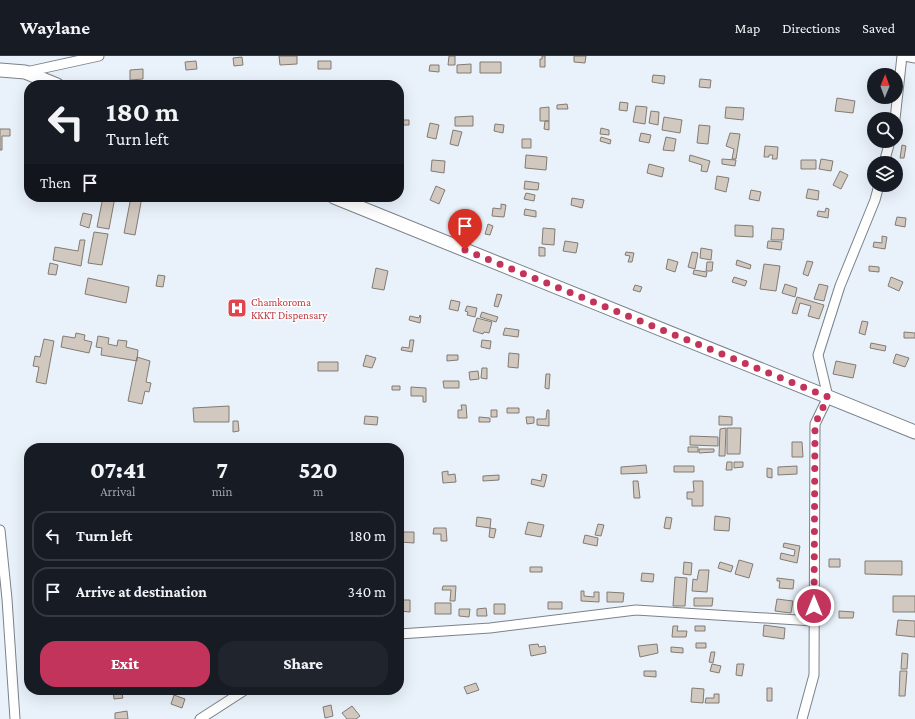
<!DOCTYPE html>
<style>
:root{--surface:#171b24;--page:#20242c;--text:#f1f3f6;--muted:#9ea1a6;--line:#363941;--accent:#c3345d}
body{margin:0;font-family:"Crimson Pro",serif;background:var(--page);color:var(--text);height:100vh;display:flex;flex-direction:column;font-size:15px;white-space:nowrap}
*{box-sizing:border-box;margin:0}
p{font-size:13px;color:var(--muted)}
.icon{flex:none;width:22px;height:22px;fill:none;stroke:currentColor;stroke-width:2;stroke-linecap:round;stroke-linejoin:round}
.map{position:relative;flex:1;overflow:hidden}
.details{position:absolute;left:24px;top:387px;width:380px;height:252px;display:flex;flex-direction:column;background:var(--surface);border-radius:16px;box-shadow:0 4px 16px #0002}
.details>*{flex:none}
.banner{position:absolute;left:24px;top:24px;width:380px;height:122px;border-radius:16px;box-shadow:0 4px 16px #0002;background:#171b24;color:var(--text);overflow:hidden}
.needle{width:26px;rotate:1deg}
.fabs{position:absolute;left:867px;top:12px;display:grid;gap:8px}
.fabs a{display:grid;place-items:center;width:36px;height:36px;border-radius:50%;background:var(--surface);box-shadow:0 4px 16px #0002;font-size:20px}
.pin{position:absolute;display:grid;place-items:center;width:34px;height:34px;color:#fff;margin:-41px -17px;border-radius:50% 50% 50% 0;rotate:-45deg;box-shadow:0 0 4px #0007}
.pin .icon{rotate:45deg}
.me{position:absolute;width:44px;margin:-22px;rotate:0deg;stroke-linejoin:round;filter:drop-shadow(0 0 3px #0008)}
.turn{display:flex;align-items:center;gap:14px;height:84px;padding:0 16px;font-size:18px}
.turn .icon{width:52px;height:52px;stroke-width:2.5}
.turn b{display:block;font-size:28px;line-height:34px}
.then{display:flex;align-items:center;height:38px;padding:0 16px;background:#0003;gap:8px;font-size:15px}
.eta{display:flex;justify-content:space-evenly;align-items:center;height:68px;text-align:center}
.eta b{font-size:24px;font-weight:800;line-height:28px}
.action{display:flex;gap:8px;margin-top:auto;padding:8px 16px}
.action a{flex:1;height:46px;border-radius:16px;background:var(--accent);color:#fff;font-size:16px;font-weight:800;line-height:46px;text-align:center}
.action a+a{background:var(--page);color:var(--text)}
ul{padding:0;list-style:none}
li{display:flex;align-items:center;gap:12px;height:50px;margin:0 8px 6px;padding:0 8px;border:2px solid var(--line);border-radius:16px}
li div{flex:1}
li b{display:block;font-size:15px}
li em{font-style:normal}
header{display:flex;align-items:center;gap:24px;box-sizing:border-box;height:56px;padding:0 20px;background:var(--surface);border-bottom:1px solid var(--line)}
header strong{font-size:19px}
nav{display:flex;gap:22px;margin-inline-start:auto;font-size:14px}
.map>svg:first-child{display:block}
.building{fill:#d1c8bf;stroke:#837b73}
.lines{fill:none;stroke-linecap:round;stroke-linejoin:round}
.street-casing{stroke:#7a828a;stroke-width:11}
.secondary-casing{stroke:#7a828a;stroke-width:15}
.street{stroke:#fff;stroke-width:9}
.secondary{stroke:#fff;stroke-width:13}
.route{stroke:#c3345d;stroke-width:7;stroke-dasharray:0 12.6}
.labels{text-anchor:middle;stroke-width:3;stroke-linejoin:round;paint-order:stroke}
.health-label{font-size:11px;fill:#be3a42;stroke:#fefefe;text-anchor:start}
</style>
<header>
<strong>Waylane</strong>
<nav><a>Map</a><a>Directions</a><a>Saved</a></nav>
</header>
<div class="map">
<svg width="915" height="663" viewBox="0 0 915 663">
<rect width="100%" height="100%" fill="#e9f2fb"/>
<path class="building" d="M279 0H297V8L280 9Z
M449 0H455V9H448Z
M542 0H545V11H540V3H542Z
M574 0H586L585 7 574 6Z
M242 1 243 9 234 10 233 2Z
M196 5 197 13 186 14 185 6Z
M318 5H331V13H318Z
M480 6H501V17H480Z
M471 8V17H457V9Z
M430 9H439V16L429 15Z
M143 13V23L130 24V14Z
M653 19 665 20 664 28 652 26Z
M700 23 711 24 710 32 699 31Z
M837 42 855 45 853 57 835 55Z
M620 46 628 47 627 55 619 54Z
M567 48 568 53H557V49Z
M636 50 647 51 645 68 633 66Z
M549 51V65H540V52Z
M726 51 744 52 743 64 725 62Z
M651 55 659 56 658 69 649 67Z
M473 60V70H455V61Z
M664 61 682 64 680 77 662 74Z
M399 64H409V69H399Z
M545 65H549V74L544 73Z
M430 67 439 69 436 83 427 81Z
M495 68 504 69 503 77 494 75Z
M699 69 710 70 708 88 697 87Z
M601 72 609 74V79L600 78Z
M0 73H10V80H2V94H0Z
M453 74 462 76 458 90 450 88Z
M641 77 651 79 649 87 639 85Z
M730 77 740 78 736 103H732L734 93 726 90Z
M601 81 611 84 610 88 600 85Z
M666 81 676 83 674 95 663 94Z
M522 83H531V92H522Z
M902 89 906 90 904 102H900Z
M765 90 778 91 777 103H772L773 99H769V101H764Z
M526 99 547 101 546 114 525 112Z
M690 99 710 105 707 116 701 115 702 109 689 105Z
M722 103 736 104 735 110 722 108Z
M821 103 833 105 831 115 819 113Z
M432 104 445 105 444 117 431 115Z
M801 104H816V113H801Z
M649 108 664 112 662 121 647 117Z
M840 115 848 119 841 133 833 129Z
M717 120 729 122 726 136 715 133Z
M525 125 539 127 538 134 524 133Z
M436 130 445 134 439 148 430 144Z
M808 133 819 135 818 144 806 142Z
M751 134 761 136 759 145 749 143Z
M526 137 535 139 534 145 524 143Z
M103 141H115L109 173 97 171Z
M131 141H142L135 179 124 177Z
M572 142 584 144 582 152 571 149Z
M501 148 506 149 504 161 492 160 493 152 501 153Z
M826 152 829 153 828 162 817 160 818 155 825 156Z
M525 153 536 155V161L524 159Z
M83 157 92 159 89 172 80 169Z
M897 161 906 162 905 171 895 169Z
M488 168 493 170 490 179 485 178Z
M735 169 753 170V181L735 180Z
M543 172 555 173 554 189 542 188Z
M772 172 784 173 783 184H771Z
M94 176 108 178 102 209 88 207Z
M882 180 887 181 885 193 873 191 874 186 882 187Z
M80 184H85L81 210 53 204 55 191 78 195Z
M565 185 578 187 576 197 563 195Z
M768 185 782 186 781 194 767 192Z
M539 191 545 192V200H539Z
M701 192 712 194 711 204 700 202Z
M626 196 634 197 632 206H628L630 200 625 199Z
M692 196 698 197 695 213 688 211Z
M668 203 678 206 675 216 666 213Z
M737 204 751 209 750 213 736 209Z
M807 205 813 206 808 220 803 218Z
M707 206H713L712 215H706Z
M50 207 58 209 56 219 48 218Z
M764 208 780 210 776 235 760 233Z
M869 210 879 211V216L869 215Z
M376 212 388 215 384 234 372 232Z
M694 214 707 216 706 221 693 218Z
M158 219 165 220 163 231 156 230Z
M734 221 747 225 745 230 732 226Z
M891 221 903 226 899 235 888 230Z
M88 222 129 231 126 247 85 238Z
M785 228 797 232 795 241 782 237Z
M819 228 828 230 824 245 814 243Z
M635 229 642 231 640 236 633 234Z
M497 238 502 239 498 251 494 250Z
M797 241 824 249 819 263 808 260 811 250 800 247 797 258 792 257Z
M451 244 460 246 458 255 449 253Z
M232 245 243 246 242 258 231 257Z
M467 250 477 252 475 261 467 259 468 256 465 255Z
M482 256 498 261 496 266 480 261Z
M420 259 421 260 420 267 409 264 410 260 419 262Z
M477 262 492 266 489 277 484 276 483 278 473 275Z
M862 265 868 266 865 279 859 277Z
M505 272 519 274 518 281 503 279Z
M904 276 915 277V282H904Z
M76 277 85 279 84 284 92 286 89 297 61 291 63 280 75 282Z
M98 280 109 282 108 288 117 290 118 284 127 285 126 291 138 294 137 305 101 299 102 292 96 291Z
M44 283 54 285 46 328 36 326 39 311 33 310 35 300 40 301Z
M410 284H414L412 296 401 294 402 291 409 292Z
M482 284 491 285 490 293 481 291Z
M871 287 886 290 885 295 870 292Z
M509 297 519 298 518 312 508 311Z
M896 298 909 302 905 311 893 307Z
M366 299 376 302 372 312 363 310Z
M447 299H458V304L447 305Z
M137 301 150 305 146 326 151 327 149 336 145 335 142 348 128 345Z
M836 305 856 309 853 322 833 318Z
M318 306H338V315H318Z
M482 312H487V323L481 322Z
M478 315 479 323 470 324 469 316Z
M546 318H550L549 333 545 332Z
M443 325H459V332H444Z
M392 330H400V334H392Z
M411 331 426 332V346H423V340H411Z
M461 349H466L467 362H458V354H462Z
M229 350V366H194L193 352Z
M507 352H519V357H507Z
M491 354H497V361H491Z
M547 354H549V370L537 369V363H546Z
M365 360 378 361 377 369 364 368Z
M719 360 732 361V369H719Z
M479 361 490 362V366H479Z
M526 361H534V367L527 368Z
M233 365H238L239 375 233 376Z
M726 372 725 400H719L720 373Z
M727 372H741L740 398H727Z
M690 380 718 381V390L690 389Z
M792 386H802L803 401H792Z
M688 391H698V396H688Z
M699 393H714V396L699 397Z
M727 406H732V414H726Z
M734 406H743V411L734 412Z
M646 409 647 417 621 418V411Z
M674 410H694V416H674Z
M797 410V418L778 419V411Z
M767 412 772 413V422L767 421Z
M448 415V419L455 418 456 426 443 427 442 416Z
M542 418 547 419 544 431 531 428 532 423 541 425Z
M499 419V424L483 425V420Z
M633 425H638L640 442H634Z
M693 425H703V450H692V443H687V436H694Z
M715 460 730 462 729 475 714 474Z
M477 461 491 463 490 472 476 470Z
M666 461 672 462 670 473 664 472Z
M528 466 544 469 541 481 525 478Z
M598 468 604 469 601 480 595 479Z
M434 472H446L447 485H441V478H433Z
M490 472 496 473 494 482 489 481Z
M400 476H414V487L400 486Z
M585 479 598 482 597 490 583 487Z
M784 487 800 490 797 507 780 503 781 497 794 500 795 494 783 491Z
M829 503H840V511H829Z
M739 504 753 508 749 522 735 518Z
M865 505H902V519L865 518Z
M684 506 692 507 691 519 683 518Z
M720 506 733 510 731 516 718 512Z
M530 511H542V516H530Z
M699 514H709L707 536 692 535 693 523 697 524Z
M642 517 654 518 653 526 641 525Z
M675 521 687 522 685 550H673Z
M777 522 794 524 793 533 779 532 780 525H777Z
M443 530H456L455 545H450L451 534H442Z
M581 535H584V540L594 541V536H599V546L581 545Z
M607 536 624 537 623 546H607Z
M893 540H915V556H893Z
M694 542H713L712 550H694Z
M777 543 793 545 791 557 775 555Z
M400 544H410V556L399 555Z
M548 546H562V553H548Z
M435 547H451V558H435Z
M494 548H505V558H494Z
M486 552 487 560H477V553Z
M459 553H470L469 561 459 560Z
M839 555 854 556 853 562H839Z
M898 564 915 565V581L896 579Z
M764 569 785 572 784 583 763 580Z
M673 570H678L677 575H687L686 581H672Z
M695 570H705V575H695Z
M696 587H706V592H696Z
M538 588 539 591 545 590 546 597 531 600 529 589Z
M657 588 658 597 640 601 638 590Z
M671 591 683 592V597L671 596Z
M711 596H715L713 607 709 606Z
M902 597 908 598 907 613H901Z
M712 608 721 610 719 617 710 615Z
M737 608H744L742 620 736 619Z
M644 615H656V621L644 620Z
M900 615H907L905 640H899Z
M476 627 479 634 467 638 464 631Z
M692 632 704 633 703 647 691 646Z
M767 632H772V645H767Z
M113 634H121L123 642 114 643Z
M714 638H719V647H705L706 642H714Z
M174 639 185 643 182 652 171 648Z
M331 649 333 660 325 662 323 651Z
M352 650 360 660 356 663H347L342 657Z
M127 655 128 663H115V657Z"/>
<g class="lines">
<g class="street-casing">
<path id="street" d="M905 0 915 2
M26 16 99 0
M895 63 902 0
M884 107 890 85
M0 474 7 543 15 663
M399 578 490 572 636 554 814 565
M200 663 245 634
M802 663 814 619 815 368 828 341 818 299 840 230 875 144 879 129"/>
</g>
<g class="secondary-casing">
<path id="secondary" d="M0 14 25 16 57 29
M334 141 915 376"/>
</g>
<use href="#street" class="street"/>
<use href="#secondary" class="secondary"/>
</g>
<g class="lines">
<path class="route" d="M465 194 828 341 815 368 814 550"/>
</g>
<defs>
<g id="hospital-square" transform="scale(1)"><rect x="-9" y="-9" width="18" height="18" rx="4" fill="#e0444e" stroke="#fefefe"/><path d="M-5-5h3v3.5h4V-5h3V5h-3V1.5h-4V5h-3Z" fill="#fff"/></g>
</defs>
<g fill-rule="evenodd">
<use href="#hospital-square" x="237" y="252"/>
</g>
<g class="labels">
<g class="health-label">
<text x="251" y="250">Chamkoroma<tspan x="251" dy="13">KKKT Dispensary</tspan></text>
</g>
</g>
</svg>
<div class="fabs">
<a><svg class="needle" viewBox="-14 -14 28 28"><path d="M0-13l5 13h-10z" fill="#e53935"/><path d="M0 13l5-13h-10z" fill="#9ea1a6"/></svg></a>
<a><svg class="icon" aria-label="search" viewBox="0 0 24 24"><circle cx="10" cy="10" r="6"/><path d="M15 15l6 6"/></svg></a>
<a><svg class="icon" aria-label="layers" viewBox="0 0 24 24"><path d="M12 4l9 5-9 5-9-5zM3 14l9 5 9-5"/></svg></a>
</div>
<div class="pin" style="left:465px;top:194px;background:#d93025"><svg class="icon" aria-label="arrive" viewBox="0 0 24 24"><path d="M6 21V4h12l-3 4 3 4H6"/></svg></div>
<svg class="me" style="left:814px;top:550px" viewBox="-20 -20 40 40"><circle r="17" fill="#c3345d" stroke="#fff" stroke-width="3"/><path d="M0-11L8 9 0 5-8 9z" fill="#fff"/></svg>
<div class="banner">
<div class="turn"><svg class="icon" aria-label="left" viewBox="0 0 24 24"><path d="M17 20v-9H6M10 6l-5 5 5 5"/></svg><div><b>180 m</b>Turn left</div></div>
<div class="then">Then<svg class="icon" aria-label="arrive" viewBox="0 0 24 24"><path d="M6 21V4h12l-3 4 3 4H6"/></svg></div>
</div>
<section class="details">
<div class="eta">
<div><b>07:41</b><p>Arrival</p></div>
<div><b>7</b><p>min</p></div>
<div><b>520</b><p>m</p></div>
</div>
<ul>
<li><svg class="icon" aria-label="left" viewBox="0 0 24 24"><path d="M17 20v-9H6M10 6l-5 5 5 5"/></svg><div><b>Turn left</b></div><em>180 m</em></li>
<li><svg class="icon" aria-label="arrive" viewBox="0 0 24 24"><path d="M6 21V4h12l-3 4 3 4H6"/></svg><div><b>Arrive at destination</b></div><em>340 m</em></li>
</ul>
<div class="action"><a>Exit</a><a>Share</a></div>
</section>
</div>
